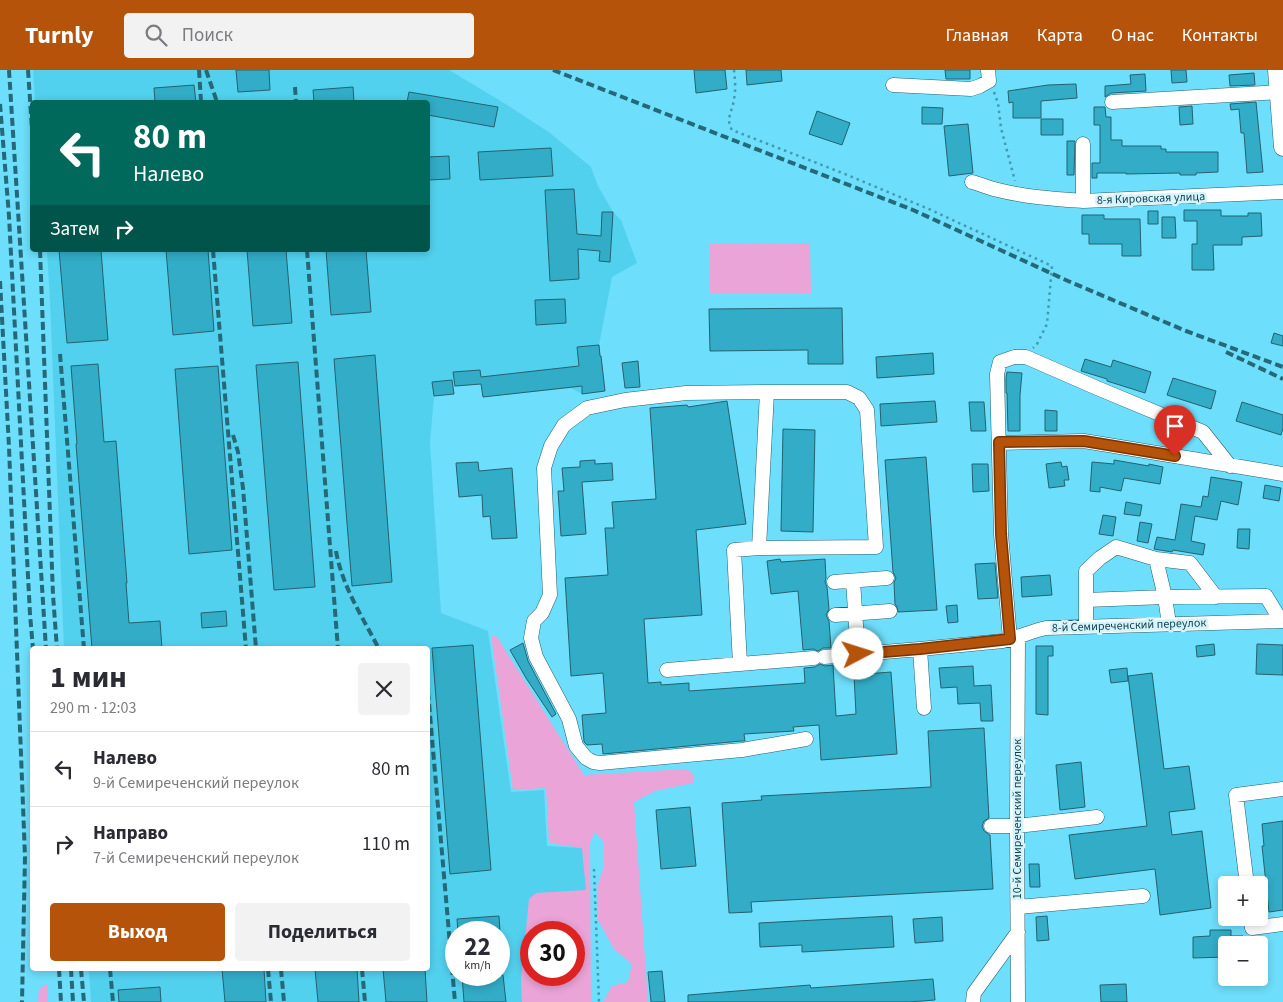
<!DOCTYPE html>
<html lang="ru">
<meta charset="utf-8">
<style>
:root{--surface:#fff;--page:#f2f2f3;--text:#2b2b33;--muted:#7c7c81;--line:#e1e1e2;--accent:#b45309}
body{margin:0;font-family:"Source Sans 3",sans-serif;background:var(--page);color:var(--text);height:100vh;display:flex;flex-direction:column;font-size:19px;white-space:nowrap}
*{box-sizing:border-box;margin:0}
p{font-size:16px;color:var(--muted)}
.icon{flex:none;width:28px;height:28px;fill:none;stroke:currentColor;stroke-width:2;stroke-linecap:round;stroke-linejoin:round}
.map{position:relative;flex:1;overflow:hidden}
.details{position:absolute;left:30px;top:576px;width:400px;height:325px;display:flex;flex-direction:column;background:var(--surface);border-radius:5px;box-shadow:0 2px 8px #0003}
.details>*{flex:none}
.guide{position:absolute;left:30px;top:30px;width:400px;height:152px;border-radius:5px;box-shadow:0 2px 8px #0003;background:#00695c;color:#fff;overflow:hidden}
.controls{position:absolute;left:1218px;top:806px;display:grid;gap:10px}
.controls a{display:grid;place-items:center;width:50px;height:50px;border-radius:5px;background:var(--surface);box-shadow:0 2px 8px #0003;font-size:25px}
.speed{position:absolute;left:445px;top:851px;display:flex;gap:10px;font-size:25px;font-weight:700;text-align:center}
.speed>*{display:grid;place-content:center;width:65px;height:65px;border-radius:50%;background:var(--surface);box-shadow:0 2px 8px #0003;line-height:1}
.speed small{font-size:12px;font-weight:400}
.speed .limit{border:8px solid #d22;background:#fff;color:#111}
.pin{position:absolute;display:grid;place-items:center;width:42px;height:42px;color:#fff;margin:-51px -21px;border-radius:50% 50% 50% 0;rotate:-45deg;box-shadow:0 0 5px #0007}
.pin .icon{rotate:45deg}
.me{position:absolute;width:55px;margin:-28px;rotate:85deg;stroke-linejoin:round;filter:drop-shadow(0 0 4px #0008)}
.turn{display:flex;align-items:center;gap:18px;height:105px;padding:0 20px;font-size:22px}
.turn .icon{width:65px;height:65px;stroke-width:2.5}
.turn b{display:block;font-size:35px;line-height:42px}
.then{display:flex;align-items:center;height:48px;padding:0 20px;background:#0003;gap:10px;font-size:19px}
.round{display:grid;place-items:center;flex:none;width:52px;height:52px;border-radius:5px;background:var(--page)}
.headline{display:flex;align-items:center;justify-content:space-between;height:85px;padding:0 20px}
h1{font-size:30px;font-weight:700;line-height:38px}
.cta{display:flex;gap:10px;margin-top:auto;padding:10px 20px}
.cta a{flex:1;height:58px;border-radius:5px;background:var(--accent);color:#fff;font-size:20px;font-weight:700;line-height:58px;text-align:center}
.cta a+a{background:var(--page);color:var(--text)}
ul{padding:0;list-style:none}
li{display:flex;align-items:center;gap:15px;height:75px;padding:0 20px;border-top:1px solid var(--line)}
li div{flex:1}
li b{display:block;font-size:19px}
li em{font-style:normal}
header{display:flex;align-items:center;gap:30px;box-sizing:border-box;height:70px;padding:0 25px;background:var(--accent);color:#fff}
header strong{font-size:24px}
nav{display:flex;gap:28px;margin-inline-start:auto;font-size:18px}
.search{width:350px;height:45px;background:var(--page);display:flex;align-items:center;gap:12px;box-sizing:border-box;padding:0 18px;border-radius:5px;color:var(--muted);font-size:19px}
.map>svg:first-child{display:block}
.built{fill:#52d1ef;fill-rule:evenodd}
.green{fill:#eaa4d7;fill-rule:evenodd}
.building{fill:#32acc7;stroke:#256270}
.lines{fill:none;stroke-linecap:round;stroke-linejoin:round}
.minor-casing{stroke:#246170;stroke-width:15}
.major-casing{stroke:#246170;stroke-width:19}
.path{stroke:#4399ae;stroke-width:2.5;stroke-dasharray:2.5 4;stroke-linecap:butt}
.minor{stroke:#fff;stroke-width:14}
.major{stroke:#fff;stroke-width:18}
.rail{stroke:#256978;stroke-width:4;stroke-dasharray:8 4;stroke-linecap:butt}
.route-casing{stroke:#753606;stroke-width:12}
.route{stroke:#b45309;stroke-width:9}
.labels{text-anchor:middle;stroke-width:5;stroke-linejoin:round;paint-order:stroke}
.street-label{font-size:12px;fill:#0b3f4a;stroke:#d6f3fb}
</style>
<header>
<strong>Turnly</strong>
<div class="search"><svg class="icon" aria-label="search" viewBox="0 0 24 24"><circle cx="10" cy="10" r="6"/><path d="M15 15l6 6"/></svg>Поиск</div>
<nav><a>Главная</a><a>Карта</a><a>О нас</a><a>Контакты</a></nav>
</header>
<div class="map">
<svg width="1283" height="932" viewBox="0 0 1283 932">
<rect width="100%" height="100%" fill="#6ddefb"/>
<path class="built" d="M33 0H449L504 33 550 63 591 97 598 116 613 142 621 150 637 193 612 207 599 275 577 277 582 324 571 318 483 327 481 314 453 317 452 310 432 312 434 326 430 373 441 543 488 561 511 722 544 720 547 776 582 778 587 821 536 823 521 909 522 932H91L89 899H428V579H64L50 231 47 180H428V32H35ZM456 862H499V905H456Z"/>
<path class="green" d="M810 173 811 223H710L709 174Z
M491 565 497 567 584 705 686 699 694 704 693 713 655 721 634 732 648 932H603L612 916 628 912 632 894 614 879 598 850 597 817 604 796 603 771 595 762 590 773 591 932H522L521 909 529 829 536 823 586 820 582 778 549 773 546 718 513 720ZM531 862H574V905H531Z
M47 914 48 932H38L39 919Z"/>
<path class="building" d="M236 0H269L270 20 238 22Z
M694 0H725L727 19 696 23Z
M746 0H781L782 11 747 15Z
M945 0H970V9H946Z
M1171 0H1186L1187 12 1172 13Z
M1254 3 1255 15 1230 16 1229 5Z
M1145 4 1146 21 1111 23 1105 27V16L1131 14 1130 5Z
M1076 14 1077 28 1041 31V48H1013V32L1009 33 1008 21 1048 15Z
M194 15 196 32H155L154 18Z
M353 17 354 32H314L313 20Z
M409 22 498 37 494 57 428 45V32H407Z
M1256 32 1263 102 1247 103 1244 63H1241L1239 39 1231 40 1230 34Z
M1192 36 1193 54 1180 55 1179 37Z
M922 37 943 38 942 54H922Z
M1094 37H1105L1106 47H1111V70H1122V76H1161V79H1166V82H1218V102L1196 103V105H1180V103L1126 104V103H1097V108H1092V93H1100V55H1094Z
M817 41 850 53 842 75 809 64Z
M1041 49H1063V65H1041Z
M968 54 973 103 949 106 944 56Z
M1067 71H1075L1074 105H1067Z
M551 78 553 106 480 110 478 82Z
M449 86 450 109 428 110V87Z
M574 119 577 164 601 166 602 142H613L610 192 599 191 600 181 578 179 579 209 550 211 545 120Z
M1184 140H1221V146H1248V143H1261L1262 166 1242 167V175H1213L1214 200H1192V174H1197V151H1184Z
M1148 141H1158V154H1148Z
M1082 145H1104V149H1140L1141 186H1122V174H1089V164H1082Z
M1162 147H1175L1176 168H1162Z
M59 180H101L108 270 67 273Z
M166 180H208L214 261 173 265Z
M247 180H286L292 253 253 256Z
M326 180H366L371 242 331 245Z
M565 229 566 253 536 255 535 230Z
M842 238 843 294H808V280L710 281 709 239Z
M1274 263 1283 266V276L1271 273Z
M599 275 600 286H601L605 321 582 324V316L483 327 481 314 455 316 453 302 480 300 481 307 579 296 577 277Z
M933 283 934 304 877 308 876 287Z
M375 285 392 512 352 516 334 289Z
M1085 289 1111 297 1113 290 1151 302 1145 323 1107 311V309L1081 301Z
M638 291 640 317 625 318 622 293Z
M298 292 315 517 274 520 256 295Z
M98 294 104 372 116 371 127 513H126L129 553 160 551 162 579H92L76 374H77L71 296Z
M218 296 232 480 189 484 175 299Z
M1007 302 1022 303 1020 325V361H1008L1007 323H1006V308Z
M1173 308 1216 321 1211 339 1167 325Z
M452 310 454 324 434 326 432 312Z
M727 331 746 454 696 460 702 545 644 549 648 613 661 612V615L689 613V621L805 613 804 598 815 597 820 594 825 596 833 595 836 646 856 644 854 605 891 602 897 684 821 690 819 655 793 657 794 661 744 664 745 671H741L603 684 602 674 587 675 584 672 582 645 606 643 603 603 571 606 565 508 608 505 605 458H614L612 432 656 429 650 338 687 335 688 337Z
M935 331 937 352 881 356 880 334Z
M969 332H984L986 361H971Z
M1242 332 1283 345V358L1281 365 1236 351Z
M1045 340 1057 341V361H1045Z
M783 359 815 360 813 462 781 461Z
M926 387 937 540 898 542 897 537 895 534 894 513 896 508 893 502 885 390Z
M595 390V394L612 393 613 410 582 412 586 464 561 466 558 421H564L562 398 580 397V391Z
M1114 390 1149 396V394L1163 397 1160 414 1124 408 1121 421 1100 417V422L1090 421 1092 392 1114 394Z
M478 392 479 401 512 398 517 468 492 469 490 446 483 447 482 425 459 427 456 393Z
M1061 392 1062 397 1067 396 1069 410H1064L1065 416 1049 418 1046 394Z
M972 394H988L989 421 973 422Z
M1211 407 1242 412 1238 435 1221 431 1217 450 1195 446 1191 471 1205 474 1203 485 1173 480 1172 482 1154 479 1157 467 1175 470 1181 434 1201 437 1203 426 1208 427Z
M1265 415 1281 418 1279 431 1263 428Z
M1126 432 1142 435 1140 446 1124 444Z
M1103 445 1116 447 1113 466 1099 464Z
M1140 452 1152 454 1148 473 1137 471Z
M1238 459H1250L1249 479 1237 478Z
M780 489 781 492 825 489 826 508 825 512 827 517 829 539 826 545 829 551 831 578H823L818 581 813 579 803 580 798 521 771 524 767 491Z
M995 493 998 528 978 529 975 494Z
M1050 505 1052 525 1022 527 1021 507Z
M957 535 958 552 948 553 946 536Z
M226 541 227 556 202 558 201 543Z
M523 573 528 591 556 644 552 647 526 608 510 580Z
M1214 574 1215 585 1197 587 1196 576Z
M1257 574 1283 575V605L1256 604Z
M473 575 491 800 450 804 432 578Z
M1036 576H1053V586H1048V645L1036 644Z
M973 596 974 616 991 615 993 651H981L980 633 958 634 957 617 941 618 939 598Z
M1127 598 1128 611 1111 613 1109 600Z
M1152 603 1164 699 1189 696 1195 739 1169 742 1172 765 1202 761 1211 838 1160 845 1155 799 1075 809 1069 765 1147 756 1128 606Z
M984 658 989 748 984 751 982 756 984 761 990 765 993 819 751 832 752 842 729 843 722 733 762 730 761 726 931 717 928 661Z
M1081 692 1085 737 1060 740 1056 695Z
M690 737 696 796 661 799 656 740Z
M1283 751V840L1269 842 1262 776H1264L1262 754Z
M1029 794H1039L1040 817H1030Z
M499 846 500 862H458L457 849Z
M892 846 894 877 802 882V875L760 877 759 853Z
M1047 846 1049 870 1037 871 1036 847Z
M942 847 943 871 915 873 913 849Z
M1210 860H1231V866H1243V875H1226V887L1193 888V867L1210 866Z
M222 899H264L266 932H225Z
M315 899H357L359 932H318Z
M383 899H425L427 932H386Z
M662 901 665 932H651L648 902Z
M462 905H503L506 932H464Z
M933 909 935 930 909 932H688V925L810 915 811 918Z
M1126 914 1127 932H1101L1100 915Z
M160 917 161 932H119L118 920Z"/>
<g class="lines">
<g class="minor-casing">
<path id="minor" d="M893 15 971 19 980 16 989 11 988 0
M1112 32 1279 22
M972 112C980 114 989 118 998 120 1025 127 1055 129 1083 131L1283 122
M1083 131V74
M999 373 1084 371 1283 404
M759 478 767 322
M1156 489 1190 493 1216 527
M853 511 858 584
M834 512 887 508
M1086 530 1165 527 1266 526 1281 551
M835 545 890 541
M1086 556V501L1100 488 1116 477 1156 489 1165 527 1169 554
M1018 567 1017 756 1018 932
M1010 569 1001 464 997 304 1000 292 1014 287H1026L1097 318 1203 362 1230 396
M920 579 924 638
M824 587 920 579 1003 571C1018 568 1031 561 1046 558L1283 551
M740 594 734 480 759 478 876 477 867 340 859 328 847 322H767L686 323 625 330 587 338 564 355 551 376 544 398 550 525 542 543 534 551 531 568 536 587 569 649 576 676 586 688 593 692 600 693 742 680 806 669
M667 600 814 588
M991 756H1017L1097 747
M1247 815 1236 725 1283 719
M1018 837 1143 826
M1251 848 1252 858 1283 854
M973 932 974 923 1018 862"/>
</g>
<g class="major-casing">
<path id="major" d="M1277 0 1283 77"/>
</g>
<path class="path" d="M734 0C735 9 736 20 734 29 733 40 725 49 732 60L845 104 931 140 1052 196 1047 254 1037 274 1033 278
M994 22 998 33 1001 58 1015 111
M594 799 599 932"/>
<use href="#minor" class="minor"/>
<use href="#major" class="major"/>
<path class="rail" d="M9 0 46 579
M28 0 32 59
M199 0 201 32
M206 0 217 32
M553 0 913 140 1068 211 1186 261 1283 297
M295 17 296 32
M0 34 9 146 30 544 33 579
M40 180 53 525 57 579
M213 180 246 579
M307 180 338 579
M0 211 9 377 25 787 22 932
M1226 282 1283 309
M60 284 84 579
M233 365 238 382 243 418 256 579
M336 481C342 516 363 548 379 579
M428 622 455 932
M59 899 61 932
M71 899 73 932
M81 899 84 932
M110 899 113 932
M268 899 271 932
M281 899 284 932
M362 899 365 932"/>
</g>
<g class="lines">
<g class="route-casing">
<path id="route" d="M858 584 920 579 1010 569 1001 464 999 372 1084 371 1175 386"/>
</g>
<use href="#route" class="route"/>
</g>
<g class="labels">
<g class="street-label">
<text transform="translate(1151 128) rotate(-2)" y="4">8-я Кировская улица</text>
<text transform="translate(1129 555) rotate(-2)" y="4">8-й Семиреченский переулок</text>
<text transform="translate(1017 749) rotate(-90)" y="4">10-й Семиреченский переулок</text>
</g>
</g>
</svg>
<div class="controls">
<a>+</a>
<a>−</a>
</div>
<div class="speed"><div>22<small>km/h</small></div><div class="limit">30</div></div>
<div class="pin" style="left:1175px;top:386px;background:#d93025"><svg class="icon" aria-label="arrive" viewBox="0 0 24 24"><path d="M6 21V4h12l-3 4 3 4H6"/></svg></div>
<svg class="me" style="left:858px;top:584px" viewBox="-20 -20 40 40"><circle r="19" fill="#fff"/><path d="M0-13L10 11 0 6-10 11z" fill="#b45309"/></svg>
<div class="guide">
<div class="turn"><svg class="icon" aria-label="left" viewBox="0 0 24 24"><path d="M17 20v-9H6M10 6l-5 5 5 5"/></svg><div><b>80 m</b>Налево</div></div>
<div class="then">Затем<svg class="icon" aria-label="right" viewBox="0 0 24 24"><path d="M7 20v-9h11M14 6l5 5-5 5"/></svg></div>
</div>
<section class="details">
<div class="headline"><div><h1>1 мин</h1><p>290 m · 12:03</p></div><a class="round"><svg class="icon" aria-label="close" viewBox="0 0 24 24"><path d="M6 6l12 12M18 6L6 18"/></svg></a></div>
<ul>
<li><svg class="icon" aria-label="left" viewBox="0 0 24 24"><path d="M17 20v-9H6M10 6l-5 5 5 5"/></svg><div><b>Налево</b><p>9-й Семиреченский переулок</p></div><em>80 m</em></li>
<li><svg class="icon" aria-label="right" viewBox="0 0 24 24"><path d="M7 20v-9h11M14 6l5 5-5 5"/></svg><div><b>Направо</b><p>7-й Семиреченский переулок</p></div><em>110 m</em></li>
</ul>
<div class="cta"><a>Выход</a><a>Поделиться</a></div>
</section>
</div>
